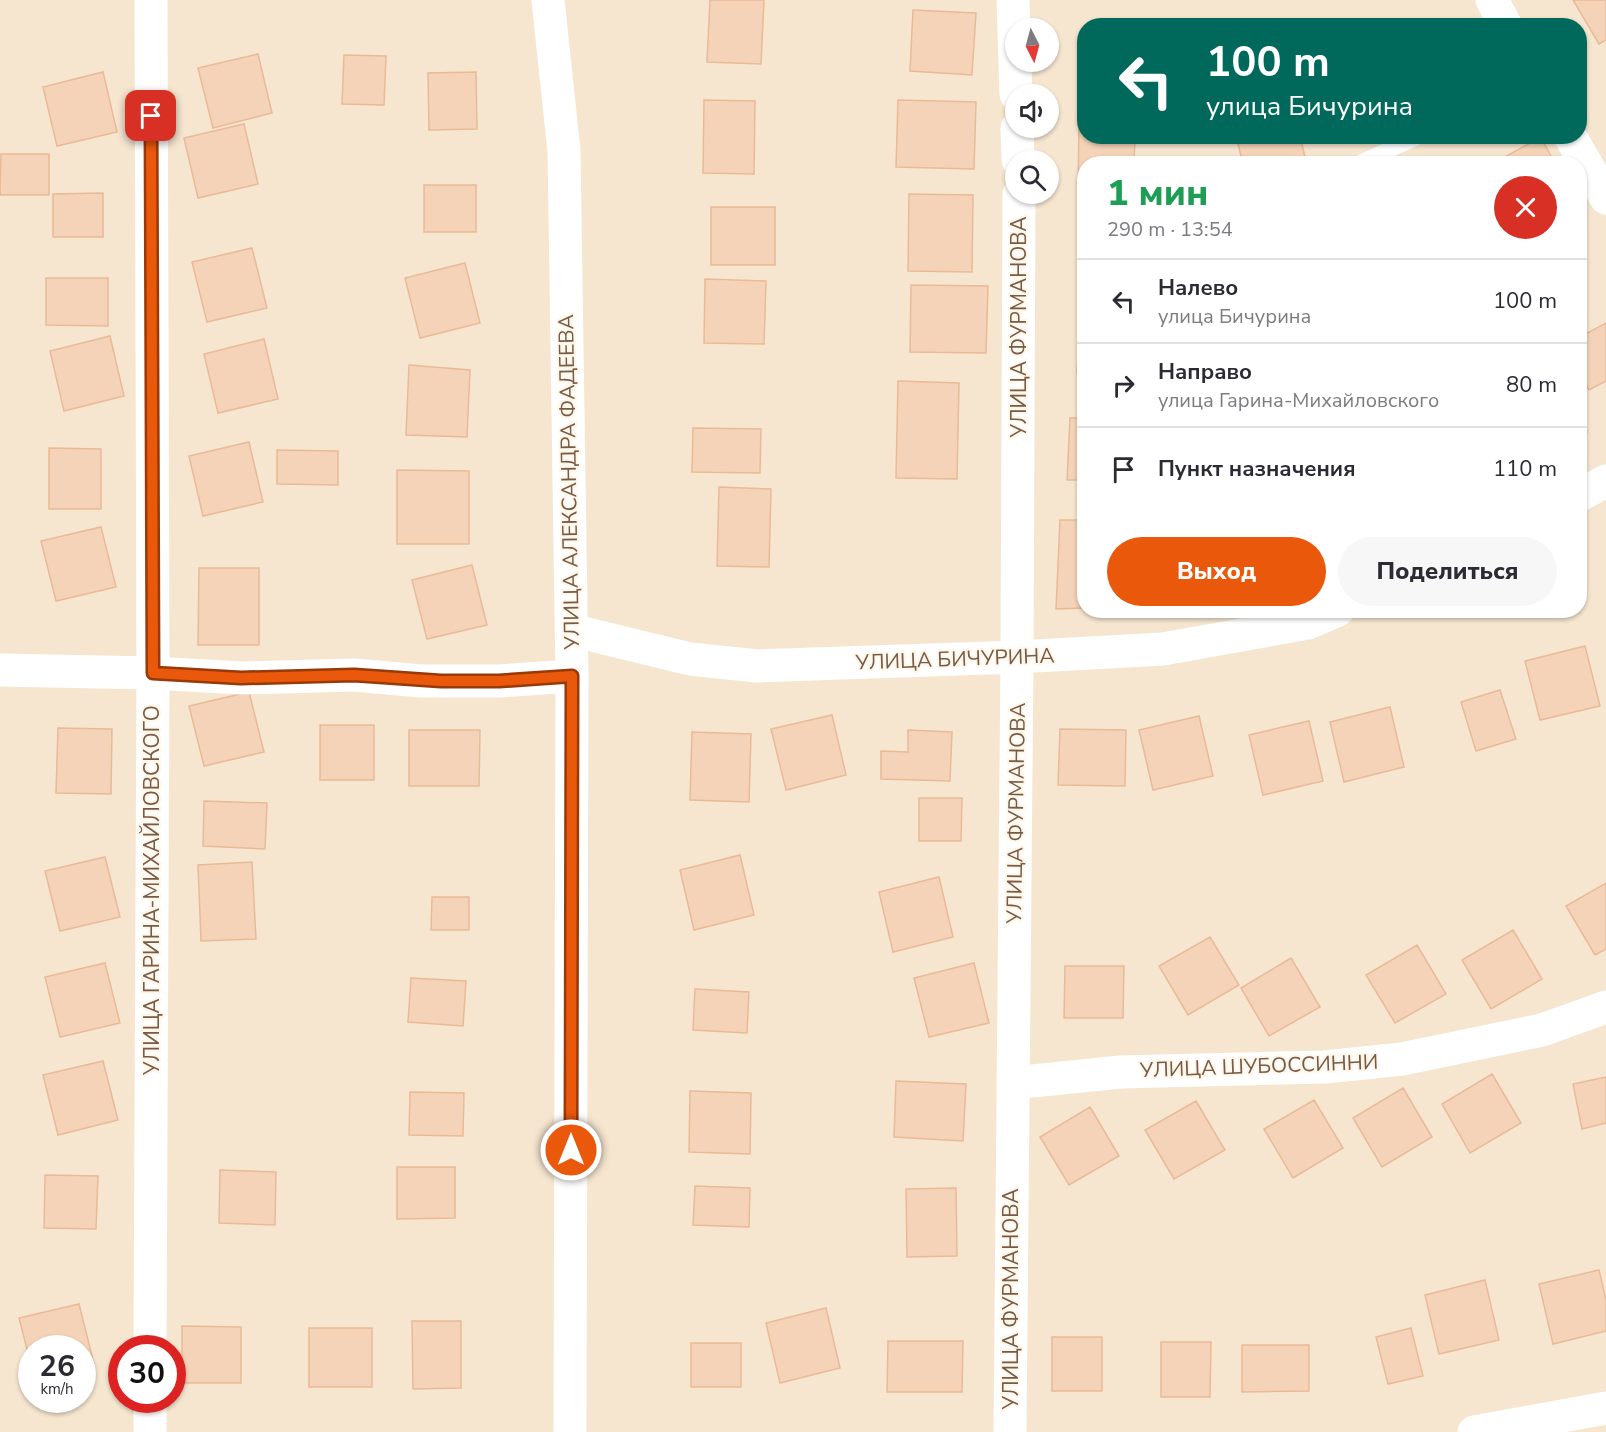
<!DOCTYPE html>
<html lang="ru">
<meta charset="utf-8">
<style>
:root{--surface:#fff;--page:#f7f7f7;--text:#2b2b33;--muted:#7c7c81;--line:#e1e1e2;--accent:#ea580c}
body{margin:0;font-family:"Nunito Sans",sans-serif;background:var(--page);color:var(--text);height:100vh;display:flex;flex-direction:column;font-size:22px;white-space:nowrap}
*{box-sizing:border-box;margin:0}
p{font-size:20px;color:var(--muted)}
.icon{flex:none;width:33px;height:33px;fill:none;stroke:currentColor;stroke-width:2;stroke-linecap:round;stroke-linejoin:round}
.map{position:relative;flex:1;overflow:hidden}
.details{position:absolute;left:1077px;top:156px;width:510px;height:462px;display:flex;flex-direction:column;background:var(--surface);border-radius:24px;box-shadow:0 2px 4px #0004}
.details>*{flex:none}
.banner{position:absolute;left:1077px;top:18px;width:510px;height:126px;border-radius:24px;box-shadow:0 2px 4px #0004;background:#00695c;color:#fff;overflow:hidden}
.needle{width:39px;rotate:174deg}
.fabs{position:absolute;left:1005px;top:18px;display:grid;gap:12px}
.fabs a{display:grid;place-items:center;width:54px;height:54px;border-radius:50%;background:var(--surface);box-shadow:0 2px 4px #0004;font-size:30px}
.speed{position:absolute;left:18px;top:1335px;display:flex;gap:12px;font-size:30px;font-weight:700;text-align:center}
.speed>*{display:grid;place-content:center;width:78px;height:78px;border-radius:50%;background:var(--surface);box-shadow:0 2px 4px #0004;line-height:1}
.speed small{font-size:15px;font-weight:400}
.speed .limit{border:9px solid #d22;background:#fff;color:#111}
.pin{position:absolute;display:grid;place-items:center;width:51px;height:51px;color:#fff;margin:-26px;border-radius:12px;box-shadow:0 3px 9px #0006}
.me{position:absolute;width:66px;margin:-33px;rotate:0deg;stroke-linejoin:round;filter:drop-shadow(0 0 4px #0008)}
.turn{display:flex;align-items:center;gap:21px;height:126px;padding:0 30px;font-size:27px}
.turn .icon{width:78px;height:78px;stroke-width:2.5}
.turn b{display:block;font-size:42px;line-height:51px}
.round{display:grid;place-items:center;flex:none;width:63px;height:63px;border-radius:32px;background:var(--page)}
.head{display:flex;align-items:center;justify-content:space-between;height:102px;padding:0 30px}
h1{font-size:36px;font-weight:800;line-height:45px;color:#1e9e55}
.primary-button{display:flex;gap:12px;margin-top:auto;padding:12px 30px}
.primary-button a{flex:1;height:69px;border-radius:36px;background:var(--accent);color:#fff;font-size:24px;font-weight:800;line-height:69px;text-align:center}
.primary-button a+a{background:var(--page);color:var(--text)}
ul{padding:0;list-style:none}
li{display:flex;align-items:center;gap:18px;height:84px;padding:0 30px;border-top:2px solid var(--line)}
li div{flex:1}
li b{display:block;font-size:22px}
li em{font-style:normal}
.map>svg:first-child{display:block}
.residential{fill:#f6e6d0;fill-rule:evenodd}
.building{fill:#f5d3b8;stroke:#e9ba97;stroke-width:1.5}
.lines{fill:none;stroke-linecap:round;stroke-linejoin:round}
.service{stroke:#fff;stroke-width:16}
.minor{stroke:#fff;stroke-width:33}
.route-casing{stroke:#983908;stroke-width:15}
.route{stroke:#ea580c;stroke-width:10}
.labels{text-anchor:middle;stroke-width:4.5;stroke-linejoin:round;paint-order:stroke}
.street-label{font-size:21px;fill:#775a47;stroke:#fff8ea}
</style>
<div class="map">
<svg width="1606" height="1432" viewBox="0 0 1606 1432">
<rect width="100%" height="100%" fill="#fef4e2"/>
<path class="residential" d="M0 0H1606V1432H0ZM1084 26H1580V136H1084ZM1016 28H1048V62H1016ZM1016 94H1048V128H1016ZM1016 160H1048V194H1016ZM1084 164H1580V610H1084ZM32 1348H82V1400H32ZM122 1348H172V1400H122Z"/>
<path class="building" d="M710 0H764L761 64 707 62Z
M1573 0H1606V40L1599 44Z
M913 10 976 13 972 75 910 71Z
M1083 40 1084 41V99H1081Z
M258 54 272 113 213 128 198 68Z
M344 55 386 56 384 105 342 104Z
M103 72 117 132 57 146 43 87Z
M476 72 477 129 429 130 428 73Z
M704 100 755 101 754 174 703 173Z
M898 100 976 102 974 169 896 167Z
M244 124 258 184 198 198 184 138Z
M1079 126H1084V136H1135L1134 164H1084V188H1078Z
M1236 136H1300L1306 161 1297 164H1243Z
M1541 137 1555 164H1492Z
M1 154H49V195H0Z
M424 185H476V232H424Z
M103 193V237H53V194Z
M909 194 973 195 972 272 908 271Z
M711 207H775V265H711Z
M252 248 267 308 207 322 192 262Z
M465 263 480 323 420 338 405 278Z
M1082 273H1084V373H1077Z
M46 278H108V326L46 325Z
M705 279 766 281 764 344 704 343Z
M911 285 988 286 986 353 910 352Z
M1606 323V381L1589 390 1580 373V337Z
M110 336 124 396 64 411 50 351Z
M264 339 278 399 218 413 204 354Z
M409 365 470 370 467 437 406 435Z
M898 381 959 383 957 479 896 478Z
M1070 418H1084V480H1067Z
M1580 418 1587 432 1580 436Z
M693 428 761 429 760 473 692 472Z
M249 442 263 502 203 516 189 456Z
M49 448 101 449V509H49Z
M277 450 338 451V485L277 484Z
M397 470 469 471V544H397Z
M719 487 771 489 769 567 717 566Z
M1060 520H1084V608L1056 609Z
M101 527 116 587 56 601 41 541Z
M472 565 487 625 427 639 412 580Z
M199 568H259V645H198Z
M1585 646 1600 706 1540 720 1525 661Z
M1500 690 1516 739 1476 751 1461 702Z
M249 692 264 752 204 766 189 706Z
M1390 707 1404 767 1344 782 1330 722Z
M832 715 846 775 786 790 771 729Z
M1199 716 1213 776 1153 790 1139 730Z
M1309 721 1323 781 1263 795 1249 735Z
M320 725H374V780H320Z
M58 728 112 729 111 794 56 793Z
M1060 729 1126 730 1125 786 1058 785Z
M409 730H480L479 786H409Z
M908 730 952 732 950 781 881 779V751L908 752Z
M692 732 751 734 749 802 690 800Z
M919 798H962L961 841H919Z
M204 801 267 803 265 849 203 846Z
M740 855 754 915 694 930 680 870Z
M105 857 120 917 60 931 45 871Z
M252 862 256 939 201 941 198 865Z
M939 877 953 937 893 952 879 892Z
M1606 883V949L1595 955 1566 906Z
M432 897H469V930H431Z
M1513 930 1542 979 1491 1009 1462 960Z
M1210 937 1239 985 1188 1015 1159 966Z
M1417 945 1446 994 1395 1023 1366 975Z
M1291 958 1320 1007 1269 1036 1241 988Z
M105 963 120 1023 60 1037 45 977Z
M974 963 989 1023 929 1037 914 978Z
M1065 966H1124L1123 1018H1064Z
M411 978 466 981 463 1026 408 1022Z
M695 989 749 992 747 1033 693 1030Z
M103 1061 118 1120 58 1135 43 1075Z
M1492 1074 1521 1123 1470 1153 1442 1104Z
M1606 1077V1123L1582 1129 1573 1084Z
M896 1081 966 1084 963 1141 894 1137Z
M1403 1088 1432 1137 1382 1167 1353 1118Z
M690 1091 751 1093 750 1154 689 1152Z
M410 1092 464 1093 463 1136 409 1135Z
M1314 1100 1343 1148 1293 1178 1264 1129Z
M1196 1101 1225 1150 1174 1179 1145 1130Z
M1090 1107 1119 1156 1069 1185 1040 1137Z
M397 1167H455V1218L397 1219Z
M220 1170 276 1172 275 1225 219 1223Z
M45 1175 98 1176 96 1229 44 1228Z
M695 1186 750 1188 749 1227 693 1225Z
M956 1188 957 1256 907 1257 906 1189Z
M1599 1270 1606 1300V1331L1553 1344 1539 1284Z
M1485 1280 1499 1340 1439 1354 1425 1295Z
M79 1304 94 1364 82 1366V1348H32V1369L19 1318Z
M826 1308 840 1368 780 1383 766 1323Z
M412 1321H461V1388L413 1389Z
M182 1326 241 1327V1383H182Z
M309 1328H372V1387H309Z
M1411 1328 1423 1376 1388 1384 1376 1337Z
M1052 1337H1102V1391H1052Z
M888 1341H963L962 1392H887Z
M1161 1342H1211L1210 1397H1161Z
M691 1343H741V1387H691Z
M1242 1345H1309V1391L1242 1392Z"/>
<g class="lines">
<path class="service" d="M1358 164 1419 136"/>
<path class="minor" d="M548 0 564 151 572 676 570 1432
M1013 0 1016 94
M1492 0 1506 26
M1017 128 1018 160
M1570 136 1606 198
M1580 495 1606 481
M571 630 690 659 757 666 1017 657 1163 649 1308 623 1338 610
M0 670 153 673 241 678 354 675 421 681H499L572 676
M1013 1083 1121 1072 1325 1067 1402 1059 1542 1030 1606 1007
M150 1348 153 673 151 0
M150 1432V1400
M1010 1432 1017 657 1019 194
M1474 1432 1606 1408"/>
</g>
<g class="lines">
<g class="route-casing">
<path id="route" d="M151 116 153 673 241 678 354 675 441 681H499L572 676 571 1150"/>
</g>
<use href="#route" class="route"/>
</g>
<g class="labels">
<g class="street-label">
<text transform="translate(1019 327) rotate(-90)" y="7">УЛИЦА ФУРМАНОВА</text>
<text transform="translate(569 482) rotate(-91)" y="7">УЛИЦА АЛЕКСАНДРА ФАДЕЕВА</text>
<text transform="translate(955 659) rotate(-2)" y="7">УЛИЦА БИЧУРИНА</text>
<text transform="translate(1016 813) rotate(-89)" y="7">УЛИЦА ФУРМАНОВА</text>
<text transform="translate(152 890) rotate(-90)" y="7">УЛИЦА ГАРИНА-МИХАЙЛОВСКОГО</text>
<text transform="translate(1259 1066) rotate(-2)" y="7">УЛИЦА ШУБОССИННИ</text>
<text transform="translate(1011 1299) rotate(-90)" y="7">УЛИЦА ФУРМАНОВА</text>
</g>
</g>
</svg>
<div class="fabs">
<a><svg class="needle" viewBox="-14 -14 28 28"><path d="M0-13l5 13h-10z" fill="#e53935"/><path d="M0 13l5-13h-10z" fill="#7c7c81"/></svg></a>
<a><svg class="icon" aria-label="sound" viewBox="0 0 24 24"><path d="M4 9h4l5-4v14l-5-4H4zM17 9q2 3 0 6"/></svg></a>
<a><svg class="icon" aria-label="search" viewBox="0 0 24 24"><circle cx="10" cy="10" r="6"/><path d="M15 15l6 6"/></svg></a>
</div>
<div class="speed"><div>26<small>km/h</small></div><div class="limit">30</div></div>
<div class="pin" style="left:151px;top:116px;background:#d93025"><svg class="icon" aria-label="arrive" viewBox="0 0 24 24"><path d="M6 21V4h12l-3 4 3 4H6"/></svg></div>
<svg class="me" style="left:571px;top:1150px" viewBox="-20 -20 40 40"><circle r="17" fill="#ea580c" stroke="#fff" stroke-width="3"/><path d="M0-11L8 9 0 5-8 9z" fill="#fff"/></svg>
<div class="banner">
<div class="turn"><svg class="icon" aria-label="left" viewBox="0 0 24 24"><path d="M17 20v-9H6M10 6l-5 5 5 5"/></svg><div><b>100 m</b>улица Бичурина</div></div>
</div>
<section class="details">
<div class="head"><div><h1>1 мин</h1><p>290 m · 13:54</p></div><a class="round" style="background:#d93025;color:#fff"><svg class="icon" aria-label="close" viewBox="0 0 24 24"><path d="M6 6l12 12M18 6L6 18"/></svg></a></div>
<ul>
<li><svg class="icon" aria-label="left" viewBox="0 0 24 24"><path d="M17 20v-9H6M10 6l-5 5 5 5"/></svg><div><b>Налево</b><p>улица Бичурина</p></div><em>100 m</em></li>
<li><svg class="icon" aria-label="right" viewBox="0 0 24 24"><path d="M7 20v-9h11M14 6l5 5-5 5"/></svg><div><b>Направо</b><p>улица Гарина-Михайловского</p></div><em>80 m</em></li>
<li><svg class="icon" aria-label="arrive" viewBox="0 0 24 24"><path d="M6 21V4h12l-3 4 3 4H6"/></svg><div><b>Пункт назначения</b></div><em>110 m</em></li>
</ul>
<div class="primary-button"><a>Выход</a><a>Поделиться</a></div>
</section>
</div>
